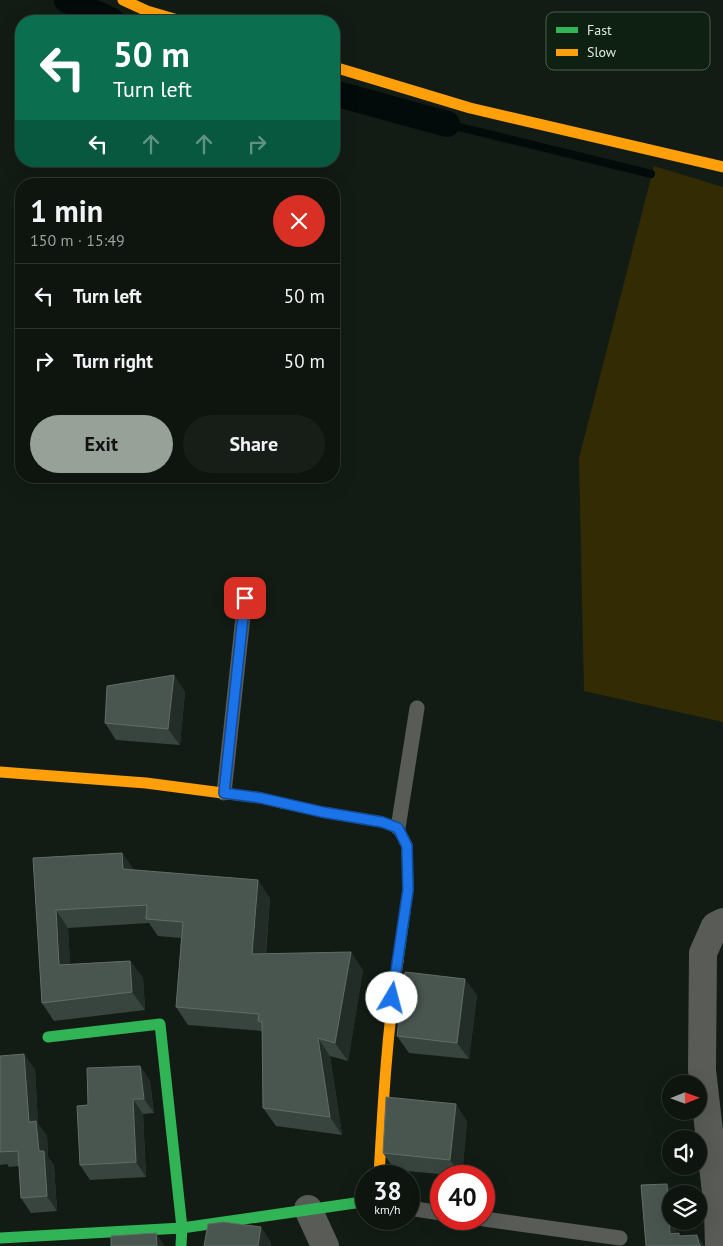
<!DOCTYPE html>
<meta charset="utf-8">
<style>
:root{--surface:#0e150f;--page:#171e18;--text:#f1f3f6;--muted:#9b9f9e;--line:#2e342f;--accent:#97a198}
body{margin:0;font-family:"PT Sans",sans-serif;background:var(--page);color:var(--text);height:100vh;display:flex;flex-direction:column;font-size:19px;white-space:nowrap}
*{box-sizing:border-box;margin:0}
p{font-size:16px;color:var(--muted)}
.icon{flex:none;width:28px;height:28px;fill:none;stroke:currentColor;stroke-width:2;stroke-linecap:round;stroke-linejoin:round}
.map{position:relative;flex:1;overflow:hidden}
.sheet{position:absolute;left:15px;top:178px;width:325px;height:305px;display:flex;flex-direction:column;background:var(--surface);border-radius:20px;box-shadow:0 5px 20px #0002,0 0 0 1px var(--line)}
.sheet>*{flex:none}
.top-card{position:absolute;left:15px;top:15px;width:325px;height:152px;border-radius:20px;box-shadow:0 5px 20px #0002,0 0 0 1px var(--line);background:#0b6e4f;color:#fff;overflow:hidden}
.needle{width:32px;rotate:89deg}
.tools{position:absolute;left:662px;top:1075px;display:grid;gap:10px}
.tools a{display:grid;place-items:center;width:45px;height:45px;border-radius:50%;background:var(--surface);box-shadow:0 5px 20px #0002,0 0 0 1px var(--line);font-size:25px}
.speed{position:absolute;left:355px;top:1165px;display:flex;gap:10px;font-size:25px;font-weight:700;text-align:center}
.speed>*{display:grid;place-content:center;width:65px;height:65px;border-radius:50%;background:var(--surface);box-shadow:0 5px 20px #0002,0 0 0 1px var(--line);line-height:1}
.speed small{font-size:12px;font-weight:400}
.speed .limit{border:8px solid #d22;background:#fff;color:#111}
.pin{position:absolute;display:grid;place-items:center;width:42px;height:42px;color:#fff;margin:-21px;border-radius:10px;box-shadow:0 2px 8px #0006}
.me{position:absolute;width:55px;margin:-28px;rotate:8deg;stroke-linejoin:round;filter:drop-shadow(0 0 4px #0008)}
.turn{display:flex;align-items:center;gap:18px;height:105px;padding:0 15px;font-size:22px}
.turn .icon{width:65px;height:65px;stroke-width:2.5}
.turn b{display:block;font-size:35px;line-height:42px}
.lanes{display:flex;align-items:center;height:48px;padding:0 15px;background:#0003;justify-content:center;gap:25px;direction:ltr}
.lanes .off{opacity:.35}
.round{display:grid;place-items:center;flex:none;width:52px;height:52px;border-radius:26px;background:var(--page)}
.overview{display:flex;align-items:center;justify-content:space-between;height:85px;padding:0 15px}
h1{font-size:30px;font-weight:800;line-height:38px}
.cta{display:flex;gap:10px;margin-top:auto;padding:10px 15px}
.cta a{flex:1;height:58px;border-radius:30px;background:var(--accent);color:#111;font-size:20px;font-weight:800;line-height:58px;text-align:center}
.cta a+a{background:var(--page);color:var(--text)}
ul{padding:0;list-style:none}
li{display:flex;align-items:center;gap:15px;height:65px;padding:0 15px;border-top:1px solid var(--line)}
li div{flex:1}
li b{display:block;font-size:19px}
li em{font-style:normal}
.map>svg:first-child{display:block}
.green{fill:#332b03}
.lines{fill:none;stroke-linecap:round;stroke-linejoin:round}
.stream{stroke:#020a0a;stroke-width:8}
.canal{stroke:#020a0a;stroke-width:26}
.lane{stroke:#595b56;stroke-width:15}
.street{stroke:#595b56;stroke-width:28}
.fast{stroke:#30b455;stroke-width:11}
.slow{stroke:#ff9f0a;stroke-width:11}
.wall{fill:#38443e}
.shaded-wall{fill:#212d26}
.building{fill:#49564f;stroke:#616d66}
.route-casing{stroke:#114b97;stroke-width:12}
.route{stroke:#1a73e8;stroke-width:9}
.key{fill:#0e2012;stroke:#4c5c50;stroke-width:1}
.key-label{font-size:14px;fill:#dee9df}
</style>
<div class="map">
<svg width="723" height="1246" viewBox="0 0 723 1246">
<rect width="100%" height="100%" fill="#121c14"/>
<path class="green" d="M654 166 723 187V722L584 691 579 458Z"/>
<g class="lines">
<path class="stream" d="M447 124 651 174"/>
<path class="canal" d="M67 0 112 21
M334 93 447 124"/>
<path class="lane" d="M224 793 245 598
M398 828 417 708
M409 1208 441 1213
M484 1219 620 1238"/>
<path class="street" d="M308 1209 325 1246
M719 1246 718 1210 702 1070 703 953 715 926 723 922"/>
<path class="fast" d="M282 803 322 812 382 822 398 828 407 845 408 890 398 961
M48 1037 160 1024 182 1228 181 1245
M0 1238 182 1228 362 1202 366 1196"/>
<path class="slow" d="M123 0 147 11 181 21
M334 67 470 108 723 167
M0 772 146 783 261 798 282 803
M379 1176C383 1104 387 1032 398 961"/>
</g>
<path class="wall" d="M174 675 185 692 180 745 116 740 105 723Z
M122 853 134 870 270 898 266 954 363 970 348 1061 330 1056 342 1135 276 1126 263 1108 262 1031 188 1025 176 1007 181 938 158 936 149 923 68 928 70 964 130 961 143 978 145 1010 54 1021 42 1003 33 858Z
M477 995 469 1059 409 1053 397 1036Z
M0 1056 35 1069 38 1124 47 1136 48 1157 54 1165 57 1211 31 1213 21 1198 19 1166 9 1167 7 1164 0 1165Z
M140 1066 150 1081 154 1113 143 1114 146 1177 90 1180 80 1165 88 1105Z
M467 1121 462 1176 395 1170 383 1153Z"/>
<path class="shaded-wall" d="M174 675 185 692 180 745 168 729Z
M122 853 135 871 123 869Z
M258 880 270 898 264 972 252 954Z
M56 910 68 928 71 983 59 965Z
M351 952 363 970 348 1061 335 1043Z
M130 961 143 978 145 1010 132 992Z
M465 979 477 995 469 1059 457 1043Z
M318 1038 330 1056 342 1135 330 1117Z
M24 1054 35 1069 38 1124 47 1136 48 1157 54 1165 57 1211 47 1196 39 1151 29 1122Z
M140 1066 150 1081 154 1113 144 1099Z
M133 1099 143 1114 146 1177 136 1162Z
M456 1104 467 1121 462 1176 450 1160Z
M667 1184 674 1193V1194H671V1221H675L677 1243 670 1234Z
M261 1227 271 1242V1246H258Z
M156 1233 164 1245V1246H157Z
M697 1235 703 1244 704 1246H700L699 1244Z"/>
<path class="building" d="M174 675 168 729 105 723 107 686Z
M122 853 123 869 258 880 252 954 351 952 335 1043 318 1038 330 1117 263 1108 262 1022 258 1021 259 1014 176 1007 183 922 146 919 147 905 56 910 59 965 130 961 132 992 42 1003 33 858Z
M405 972 465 979 457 1043 397 1036Z
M24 1054 29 1122 36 1121 39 1151H44L47 1196 21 1198 18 1151 0 1152V1056Z
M140 1066 144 1099H133L136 1162 80 1165 77 1106 88 1105 87 1068Z
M386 1097 456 1104 450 1160 383 1153Z
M667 1184 670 1234 679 1233V1236L697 1235 699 1244 701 1246H646L641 1185Z
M223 1222 261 1227 258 1246H204L208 1224Z
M156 1233 157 1246H111V1236Z"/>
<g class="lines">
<g class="route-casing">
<path id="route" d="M245 598 224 793 261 798 322 812 382 822 398 828 407 846 408 890 392 998"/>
</g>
<use href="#route" class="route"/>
</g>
<rect x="546" y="12" width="164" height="58" rx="8" class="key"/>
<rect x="556" y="27" width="22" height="6" fill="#30b455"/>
<rect x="556" y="49" width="22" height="7" fill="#ff9f0a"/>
<g class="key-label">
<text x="587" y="35">Fast</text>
<text x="587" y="57">Slow</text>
</g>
</svg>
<div class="tools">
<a><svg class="needle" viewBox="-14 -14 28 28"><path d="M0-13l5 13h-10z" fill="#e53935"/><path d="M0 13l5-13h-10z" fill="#9b9f9e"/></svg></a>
<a><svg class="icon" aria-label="sound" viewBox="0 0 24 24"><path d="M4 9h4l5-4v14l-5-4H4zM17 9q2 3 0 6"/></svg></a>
<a><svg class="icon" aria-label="layers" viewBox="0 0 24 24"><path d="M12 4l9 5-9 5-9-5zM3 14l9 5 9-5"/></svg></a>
</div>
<div class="speed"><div>38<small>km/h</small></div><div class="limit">40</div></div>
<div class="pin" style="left:245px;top:598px;background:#d93025"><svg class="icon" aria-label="arrive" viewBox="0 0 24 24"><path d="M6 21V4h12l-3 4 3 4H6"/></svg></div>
<svg class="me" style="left:392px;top:998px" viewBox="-20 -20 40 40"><circle r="19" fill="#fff"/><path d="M0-13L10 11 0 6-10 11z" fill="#1a73e8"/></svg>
<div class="top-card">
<div class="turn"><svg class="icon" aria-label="left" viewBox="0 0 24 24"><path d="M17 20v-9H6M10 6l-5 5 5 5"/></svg><div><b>50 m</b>Turn left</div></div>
<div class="lanes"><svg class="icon" aria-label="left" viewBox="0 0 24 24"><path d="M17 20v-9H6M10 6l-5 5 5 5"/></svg><svg class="icon off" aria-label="ahead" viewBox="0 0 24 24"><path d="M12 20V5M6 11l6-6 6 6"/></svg><svg class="icon off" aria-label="ahead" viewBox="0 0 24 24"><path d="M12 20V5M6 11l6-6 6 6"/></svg><svg class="icon off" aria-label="right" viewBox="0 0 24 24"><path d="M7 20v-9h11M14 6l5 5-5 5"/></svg></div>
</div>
<section class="sheet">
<div class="overview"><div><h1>1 min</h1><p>150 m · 15:49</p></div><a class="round" style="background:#d93025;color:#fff"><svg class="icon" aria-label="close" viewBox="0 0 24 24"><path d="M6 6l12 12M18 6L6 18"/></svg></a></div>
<ul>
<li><svg class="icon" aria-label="left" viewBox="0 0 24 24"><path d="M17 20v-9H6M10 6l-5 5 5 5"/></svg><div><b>Turn left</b></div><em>50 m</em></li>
<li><svg class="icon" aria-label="right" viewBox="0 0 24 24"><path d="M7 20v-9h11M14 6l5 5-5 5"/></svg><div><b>Turn right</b></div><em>50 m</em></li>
</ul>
<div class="cta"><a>Exit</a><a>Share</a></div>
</section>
</div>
